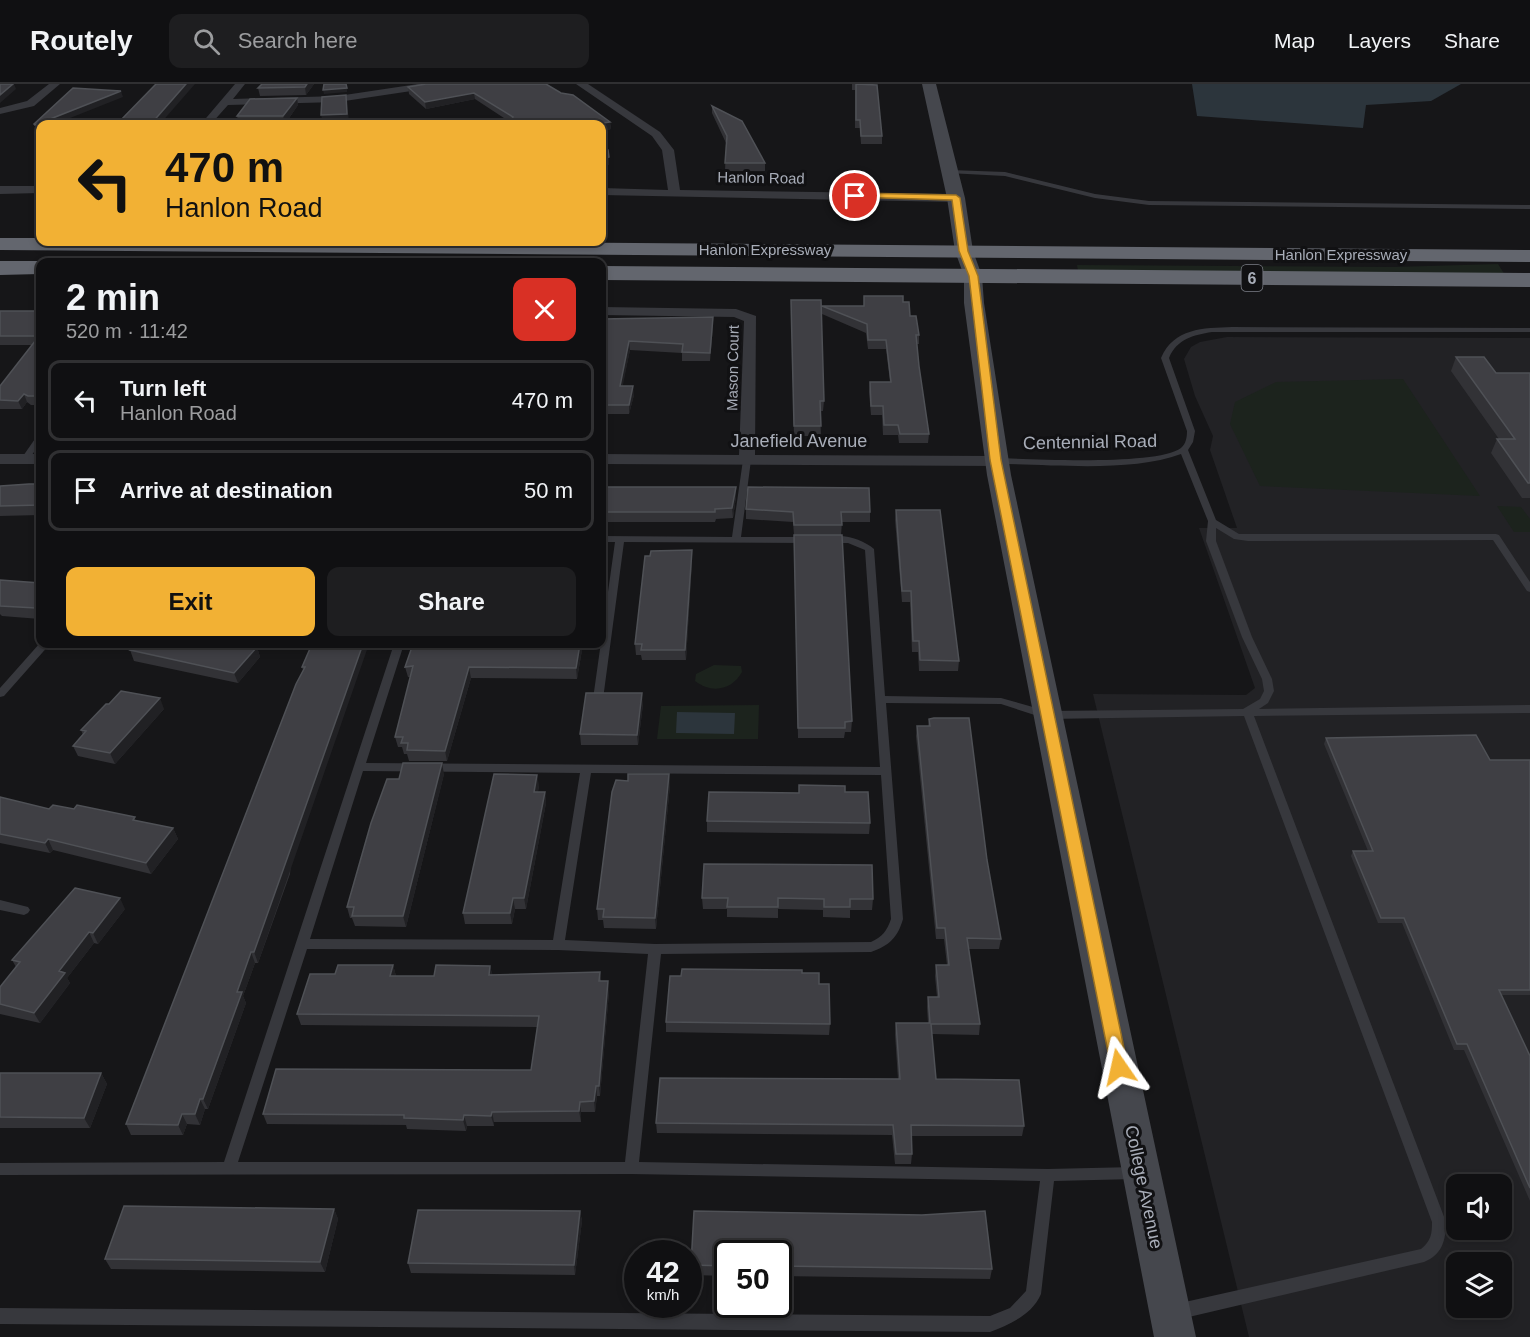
<!DOCTYPE html>
<meta charset="utf-8">
<style>
:root{--surface:#101012;--page:#1e1e20;--text:#f1f3f6;--muted:#9c9d9f;--line:#303032;--accent:#f2b134}
body{margin:0;font-family:Arial,sans-serif;background:var(--page);color:var(--text);height:100vh;display:flex;flex-direction:column;font-size:22px;white-space:nowrap}
*{box-sizing:border-box;margin:0}
p{font-size:20px;color:var(--muted)}
.icon{flex:none;width:33px;height:33px;fill:none;stroke:currentColor;stroke-width:2;stroke-linecap:round;stroke-linejoin:round}
.map{position:relative;flex:1;overflow:hidden}
.drawer{position:absolute;left:36px;top:174px;width:570px;height:390px;display:flex;flex-direction:column;background:var(--surface);border-radius:12px;box-shadow:0 3px 9px #0003,0 0 0 2px var(--line)}
.drawer>*{flex:none}
.top-card{position:absolute;left:36px;top:36px;width:570px;height:126px;border-radius:12px;box-shadow:0 3px 9px #0003,0 0 0 2px var(--line);background:#f2b134;color:#111;overflow:hidden}
.buttons{position:absolute;left:1446px;top:1090px;display:grid;gap:12px}
.buttons a{display:grid;place-items:center;width:66px;height:66px;border-radius:12px;background:var(--surface);box-shadow:0 3px 9px #0003,0 0 0 2px var(--line);font-size:30px}
.speed{position:absolute;left:624px;top:1156px;display:flex;gap:12px;font-size:30px;font-weight:700;text-align:center}
.speed>*{display:grid;place-content:center;width:78px;height:78px;border-radius:50%;background:var(--surface);box-shadow:0 3px 9px #0003,0 0 0 2px var(--line);line-height:1}
.speed small{font-size:15px;font-weight:400}
.speed .limit{border:3px solid #111;border-radius:9px;background:#fff;color:#111}
.pin{position:absolute;display:grid;place-items:center;width:51px;height:51px;color:#fff;margin:-26px;border:3px solid #fff;border-radius:50%;box-shadow:0 2px 6px #0007}
.me{position:absolute;width:66px;margin:-33px;rotate:349deg;stroke-linejoin:round;filter:drop-shadow(0 0 4px #0008)}
.turn{display:flex;align-items:center;gap:21px;height:126px;padding:0 30px;font-size:27px}
.turn .icon{width:78px;height:78px;stroke-width:2.5}
.turn b{display:block;font-size:42px;line-height:51px}
.round{display:grid;place-items:center;flex:none;width:63px;height:63px;border-radius:12px;background:var(--page)}
.summary{display:flex;align-items:center;justify-content:space-between;height:102px;padding:0 30px}
h1{font-size:36px;font-weight:600;line-height:45px}
.button{display:flex;gap:12px;margin-top:auto;padding:12px 30px}
.button a{flex:1;height:69px;border-radius:12px;background:var(--accent);color:#111;font-size:24px;font-weight:600;line-height:69px;text-align:center}
.button a+a{background:var(--page);color:var(--text)}
ul{padding:0;list-style:none}
li{display:flex;align-items:center;gap:18px;height:81px;margin:0 12px 9px;padding:0 18px;border:3px solid var(--line);border-radius:12px}
li div{flex:1}
li b{display:block;font-size:22px}
li em{font-style:normal}
header{display:flex;align-items:center;gap:36px;box-sizing:border-box;height:84px;padding:0 30px;background:var(--surface);border-bottom:2px solid var(--line)}
header strong{font-size:28px}
nav{display:flex;gap:33px;margin-inline-start:auto;font-size:21px}
.search{width:420px;height:54px;background:var(--page);display:flex;align-items:center;gap:15px;box-sizing:border-box;padding:0 21px;border-radius:12px;color:var(--muted);font-size:22px}
.map>svg:first-child{display:block}
.built{fill:#222225;fill-rule:evenodd}
.green{fill:#1c231d}
.water{fill:#2c353c}
.lines{fill:none;stroke-linecap:round;stroke-linejoin:round}
.lane{fill:#37383d;fill-rule:evenodd}
.street{fill:#37383d;fill-rule:evenodd}
.secondary{fill:#45474d;fill-rule:evenodd}
.highway{fill:#63666e;fill-rule:evenodd}
.wall{fill:#323236}
.shaded-wall{fill:#212124}
.building{fill:#3f3f44;stroke:#4f5156;stroke-width:1.5}
.route{fill:#f2b134;stroke:#9d7322;stroke-width:1.5}
.labels{text-anchor:middle;stroke-width:6;stroke-linejoin:round;paint-order:stroke}
.far-street-label{font-size:15px;fill:#a8adb8;stroke:#111113}
.shield{fill:#111113;stroke:#7b7e86;stroke-width:1.5}
.shield-label{font-size:16px;font-weight:bold;fill:#a8adb8}
.street-label{font-size:18px;fill:#a8adb8;stroke:#111113}
</style>
<header>
<strong>Routely</strong>
<div class="search"><svg class="icon" aria-label="search" viewBox="0 0 24 24"><circle cx="10" cy="10" r="6"/><path d="M15 15l6 6"/></svg>Search here</div>
<nav><a>Map</a><a>Layers</a><a>Share</a></nav>
</header>
<div class="map">
<svg width="1530" height="1253" viewBox="0 0 1530 1253">
<rect width="100%" height="100%" fill="#161618"/>
<path class="built" d="M1227 253 1530 254V1253H1249L1093 610 1246 611 1255 604 1199 444H1237L1210 366 1213 352 1195 312 1184 275 1191 263 1200 258ZM1456 1101H1502V1146H1456ZM1456 1179H1502V1224H1456Z"/>
<path class="green" d="M1498 180 1505 191 1078 187 1077 181 1393 183Z
M1403 295 1480 412 1260 402 1230 340 1235 318 1276 298Z
M1497 422 1521 423 1530 435V448H1514Z
M714 581 741 582 742 588C732 606 712 610 695 597L696 590Z
M759 621 758 655H657L661 622Z"/>
<path class="water" d="M1192 0H1461L1431 17 1366 21 1363 44 1197 32Z
M677 628 735 629 734 650 676 649Z"/>
<g class="lines">
<path class="lane" d="M950 86 1005 88 1095 110 1149 117 1530 121V125L1149 121 1095 114 1005 92 948 89 947 88Z
M1232 243 1530 244V248H1212C1193 251 1177 255 1169 274L1195 347 1193 358 1188 366 1216 436 1239 450H1496L1499 451 1530 498V508L1527 507 1493 456 1248 457 1234 455 1216 444V457L1252 553 1272 595 1274 607 1268 619 1259 625 1530 621V629L1254 632 1446 1138C1446 1156 1442 1171 1424 1178L1176 1236 1171 1233 1168 1228 1171 1223 1176 1220 1421 1165C1431 1157 1432 1150 1432 1138L1244 632 1047 635 1001 620 886 619 903 835C898 853 889 862 871 868L661 870 639 1078 1048 1085 1135 1083 1140 1084 1142 1089 1140 1094 1135 1095 1054 1097 1041 1210C1032 1231 1010 1240 990 1248L0 1240V1224L990 1232 1010 1224 1026 1207 1040 1097 631 1090 0 1091V1079L224 1078 394 560H404L366 679 880 683 865 466 848 459H829L824 456C838 447 862 455 874 465L885 612 1001 614 1047 627 1243 625 1260 615 1264 607 1262 595 1242 553 1206 457 1208 437 1181 370C1131 389 1050 380 996 380L992 377 996 374C1031 375 1157 382 1181 364 1186 360 1187 353 1187 347L1161 274C1174 244 1203 244 1232 243ZM363 687 580 689 553 856 310 855ZM591 689 881 691 891 835C887 847 882 853 871 858L655 860 565 856ZM307 865 558 866 648 870 625 1078H238Z
M37 352H40V359L28 377H22L21 375Z
M747 373 751 376 741 453H808L813 456 808 459 624 458 603 615 602 617H594L593 615 615 458H602V452L732 453 743 376Z
M40 559 50 560 4 612 0 613V604Z
M0 816 28 823 30 826 28 829 24 831 0 826Z"/>
<path class="street" d="M49 0H60L34 22 0 30V24L27 17Z
M235 0H245L233 15 338 12 418 0H443L438 3 338 18 228 21 211 40H201Z
M576 0H588L660 48 674 66 680 106 956 110 962 114 956 118 602 111V104L668 106 662 66 652 52Z
M0 102H40V109L0 110Z
M602 223 736 225 756 232 755 371 996 372 1004 377 996 382 602 380V370L739 371 744 237 734 233 602 231Z
M0 370H40V380H0Z"/>
<path class="secondary" d="M922 0H936L965 114 973 167 982 192 984 219 1011 391 1196 1253H1154L987 391 964 219V192L955 167 947 114Z"/>
<path class="highway" d="M0 154H40V158H494L1530 166V178L0 166Z
M0 177H40L44 178H40V190L0 191Z
M602 182 1530 189V203L602 196Z"/>
</g>
<path class="wall" d="M262 0H314L306 11 260 12 258 4Z
M852 0H874L882 52V60H861L860 44H855V6H852Z
M408 3 561 9 610 38 611 45 602 47V40L510 38 475 15 426 25 409 10Z
M297 14 298 21 285 40H239L237 32Z
M712 22 765 79V87H725L726 59 712 29Z
M864 212 903 218 919 251V260H917L919 282 929 350 928 359H899L898 351H883L882 331H871L869 308 870 298H890L886 265H868L866 249 822 230V222H864Z
M791 216 824 317 823 327H820L821 352H794Z
M0 227H40V321H31L27 318 22 325H0V302L32 261H0Z
M602 235 713 242 710 277H682V269L630 266 622 302 634 311 629 330H602Z
M1456 273 1496 289H1530V414H1522L1491 369 1497 355H1499L1451 287Z
M40 400V431L0 432V402Z
M602 403H736V413L733 434 716 435 715 438H602Z
M746 425 870 428V438H842L841 451H794L793 438 746 435Z
M896 426 959 577 958 587H919L918 568H912L910 518H902L895 436Z
M794 461 852 637 851 648H845L844 654H798Z
M692 477 686 576H642L641 571H636L635 560Z
M0 496 40 499V535L2 532 0 530Z
M312 560 290 790 258 879H255L243 912 246 919 208 1025H205L200 1041 187 1040 183 1051H131L126 1040 303 586 302 583Z
M413 560H582V566L577 595 471 594 447 677H409L407 670H404L402 663H398L395 653 411 593H408L405 583Z
M257 563 260 573 238 599 134 577 130 566Z
M643 620 638 661H581L580 650Z
M164 625 115 680 78 672 73 662 83 651 81 646Z
M929 635 987 776 1001 855 999 865H969L980 940 979 951 932 950 936 995 1024 1042 1022 1052H911L912 1070 911 1080H895L892 1051 657 1049 656 1039 898 995 895 950 896 939H928L927 923 928 913H937L935 892 936 881H947L944 855H936L916 652 917 642H928Z
M1326 654 1490 676H1530V911H1501L1530 972V1117L1464 966H1454L1402 839H1378L1351 772 1353 767H1368L1324 660Z
M444 690 406 843 355 842 352 834H350L347 823 399 695Z
M669 690 670 701 656 845 604 844 603 836H598L597 825 628 697Z
M539 701 538 708H545L546 719 526 825H515L512 840H465L463 829Z
M845 708 870 739 869 750 707 748V737L799 709Z
M0 713 49 725 137 737 173 744 178 755 151 790 53 766 50 769 0 759Z
M702 814 873 815 872 826H850V834L823 833V826L778 825V834L727 833V825H703Z
M125 825 98 860 94 859 67 894 70 899 40 939 0 930V903L16 883 12 876Z
M393 881 396 892H434L490 882 492 891 600 888 601 897 609 908 600 1012H597L595 1028H581V1038H494V1042H467L466 1047 407 1045 406 1041 267 1040 263 1030 531 986 537 943 301 941 297 930 335 890Z
M802 889 819 900 830 940 829 951 666 948V938Z
M0 989H101L107 1000 90 1044H0Z
M334 1125 338 1135 325 1188 111 1185 105 1175Z
M580 1127 582 1137 575 1191 411 1189 408 1179Z
M694 1127 922 1131 985 1127 992 1185 990 1195 778 1192V1170H728V1192L692 1191 691 1181Z"/>
<path class="shaded-wall" d="M6 0H14L16 5 0 19V11Z
M186 0H195L160 40H151Z
M307 0H314L306 11 305 3Z
M347 0V8L324 10 323 6Z
M121 7 123 13 55 40H40V46L37 48 35 41Z
M474 9 475 15 426 25 425 18Z
M346 11 349 37 323 39 321 31Z
M297 14 298 21 285 40 283 32Z
M610 38 611 45 602 47V40H596Z
M609 73V81L602 83V75Z
M713 233V242L710 277V269Z
M629 257 630 266 621 311 620 302Z
M633 302 634 311 629 330V321Z
M24 310 27 318 22 325 18 317Z
M736 403V413L733 434 732 424Z
M692 466V477L686 576 685 566Z
M40 517V534L36 524Z
M363 560H369L258 879 254 868Z
M580 560H582V566L577 595 576 584Z
M257 563 260 573 238 599 234 589Z
M469 583 471 594 447 677 445 667Z
M642 609 643 620 638 661 637 651Z
M160 614 164 625 115 680 110 669Z
M442 679 444 690 406 843 403 832Z
M669 690 670 701 656 845 655 834Z
M537 691 539 701 536 719 534 708Z
M545 708 546 719 526 825 524 814Z
M173 744 178 755 151 790 146 779Z
M48 755 53 766 50 769 45 759Z
M120 814 125 825 98 860 93 849Z
M513 814 515 825 512 840 510 829Z
M89 848 94 859 67 894 70 899 40 939 34 929 59 887Z
M251 868 255 879 243 912 246 919 208 1025 203 1015 237 908Z
M393 881 396 892H390Z
M490 882 493 892 489 891Z
M608 897 609 908 600 1012 599 1002Z
M101 989 107 1000 90 1044 84 1034Z
M596 1002 597 1012 595 1028 594 1017Z
M200 1015 205 1025 200 1041 195 1030Z
M580 1018 581 1028V1038L579 1027Z
M492 1028 494 1038V1042L491 1032Z
M182 1030 187 1040 183 1051 178 1041Z
M464 1031 467 1042 466 1047 463 1036Z
M334 1125 338 1135 325 1188 320 1178Z
M580 1127 582 1137 575 1191 574 1181Z"/>
<path class="building" d="M0 0H13L0 11Z
M156 0H186L151 40H117Z
M262 0H307L305 3 258 4Z
M324 0H346L347 4 323 6Z
M426 0H546L561 9 573 11 610 38 596 40H508L513 33 474 9 425 18 408 3Z
M856 0 877 1 882 52H861L860 36H856Z
M73 4 121 7 35 41 34 40Z
M346 11 347 30 321 31 322 13Z
M297 14 283 32H237L250 15Z
M712 22 742 37 765 79H725L727 52Z
M602 65 608 66 609 73 602 75Z
M864 212H903V218H909L910 232H916L919 251H916L919 282 929 350H900L898 341H884L883 322H871L870 298H891L886 256H868L867 240 822 222H864Z
M791 216H821L824 317H820L821 342H794Z
M0 227H40V312H28L24 310 18 317 0 316V302L39 252H0Z
M713 233 710 269 682 268 683 260 629 257 620 302H633L629 321H602V235Z
M1456 273H1484L1496 289H1530V399H1528L1497 355H1515Z
M29 400H40V421L0 422V402Z
M602 403H736L732 424 715 425V428H602Z
M748 403 869 404 870 428H841L842 441H794L793 428 746 425Z
M896 426H940L959 577 920 576 919 557H913L911 507H902Z
M794 451H842L852 637 845 638V644H798Z
M692 466 685 566H641L642 560H635L645 472H650L651 467Z
M0 496 40 499V517L36 524 0 522Z
M137 560H242L257 563 234 589 130 566Z
M312 560H363L254 868H251L237 908H242L203 1015H200L195 1030H182L178 1041 126 1040 296 600 305 583H302Z
M413 560H580L576 584 469 583 445 667 407 666 408 659H401L403 653H395L413 582 405 583Z
M121 607 160 614 110 669 73 662 86 647 81 646 106 620H109Z
M586 609H642L637 651 580 650Z
M934 634H969L987 776 1001 855 967 854 980 940H931L936 995 1019 996 1024 1042 911 1041 912 1070H896L893 1041 656 1039 660 994 900 995 896 939H930L928 913H939L936 881H949L945 844H937L917 642H930L929 635Z
M1476 651 1490 676H1530V906H1499L1530 972V1104L1467 960H1457L1404 834H1381L1353 767H1373L1326 654Z
M403 679H442L403 832H352L354 823H347L371 739 387 695H399Z
M494 690 537 691 534 708H545L524 814H513L510 829H463Z
M628 690H669L655 834 603 833 604 825H597L612 708 616 696 628 697Z
M799 701 845 702V708H868L870 739 707 737 709 708 799 709Z
M0 713 49 725 53 721 74 725 77 721 135 733 133 736 173 744 146 779 48 755 45 759 0 750Z
M704 780 872 781 873 815H850V823H824V815L778 814V823H727L728 814H702Z
M75 804 120 814 93 849 89 848 59 887 65 889 34 929 0 920V903L20 878 12 876Z
M338 881H393L390 892H434L436 881 490 882 489 891 600 888 599 897H608L599 1002H596L594 1017 580 1018 579 1027 492 1028 491 1032 464 1031 463 1036 404 1034V1031L263 1030 276 985 531 986 539 932 297 930 310 890H335Z
M682 885 802 886V889H819V900H829L830 940 666 938 670 892H681Z
M0 989H101L84 1034 0 1033Z
M124 1122 334 1125 320 1178 105 1175Z
M418 1126 580 1127 574 1181 408 1179Z
M694 1127 922 1131 985 1127 992 1185 778 1182V1170H728V1182L691 1181Z"/>
<path class="route" d="M855 109 956 111 960 114 968 167 978 192 1001 376 1128 983 1125 988 1119 990 1113 988 1111 983 990 376 969 192 959 167 952 116 852 113Z"/>
<g class="labels">
<g class="far-street-label">
<text transform="translate(761 94) rotate(1)" y="5">Hanlon Road</text>
<text x="765" y="171">Hanlon Expressway</text>
<text x="1341" y="176">Hanlon Expressway</text>
<text transform="translate(733 284) rotate(-89)" y="5">Mason Court</text>
</g>
<rect class="shield" x="1241.5" y="181" width="21" height="26" rx="4.5"/>
<g class="shield-label">
<text x="1252" y="200">6</text>
</g>
<g class="street-label">
<text x="799" y="363">Janefield Avenue</text>
<text transform="translate(1090 358) rotate(-1)" y="6">Centennial Road</text>
<text transform="translate(1144 1103) rotate(78)" y="6">College Avenue</text>
</g>
</g>
</svg>
<div class="buttons">
<a><svg class="icon" aria-label="sound" viewBox="0 0 24 24"><path d="M4 9h4l5-4v14l-5-4H4zM17 9q2 3 0 6"/></svg></a>
<a><svg class="icon" aria-label="layers" viewBox="0 0 24 24"><path d="M12 4l9 5-9 5-9-5zM3 14l9 5 9-5"/></svg></a>
</div>
<div class="speed"><div>42<small>km/h</small></div><div class="limit">50</div></div>
<div class="pin" style="left:855px;top:112px;background:#d93025"><svg class="icon" aria-label="arrive" viewBox="0 0 24 24"><path d="M6 21V4h12l-3 4 3 4H6"/></svg></div>
<svg class="me" style="left:1119px;top:983px" viewBox="-20 -20 40 40"><path d="M0-17L14 15 0 8-14 15z" fill="#f2b134" stroke="#fff" stroke-width="4"/></svg>
<div class="top-card">
<div class="turn"><svg class="icon" aria-label="left" viewBox="0 0 24 24"><path d="M17 20v-9H6M10 6l-5 5 5 5"/></svg><div><b>470 m</b>Hanlon Road</div></div>
</div>
<section class="drawer">
<div class="summary"><div><h1>2 min</h1><p>520 m · 11:42</p></div><a class="round" style="background:#d93025;color:#fff"><svg class="icon" aria-label="close" viewBox="0 0 24 24"><path d="M6 6l12 12M18 6L6 18"/></svg></a></div>
<ul>
<li><svg class="icon" aria-label="left" viewBox="0 0 24 24"><path d="M17 20v-9H6M10 6l-5 5 5 5"/></svg><div><b>Turn left</b><p>Hanlon Road</p></div><em>470 m</em></li>
<li><svg class="icon" aria-label="arrive" viewBox="0 0 24 24"><path d="M6 21V4h12l-3 4 3 4H6"/></svg><div><b>Arrive at destination</b></div><em>50 m</em></li>
</ul>
<div class="button"><a>Exit</a><a>Share</a></div>
</section>
</div>
